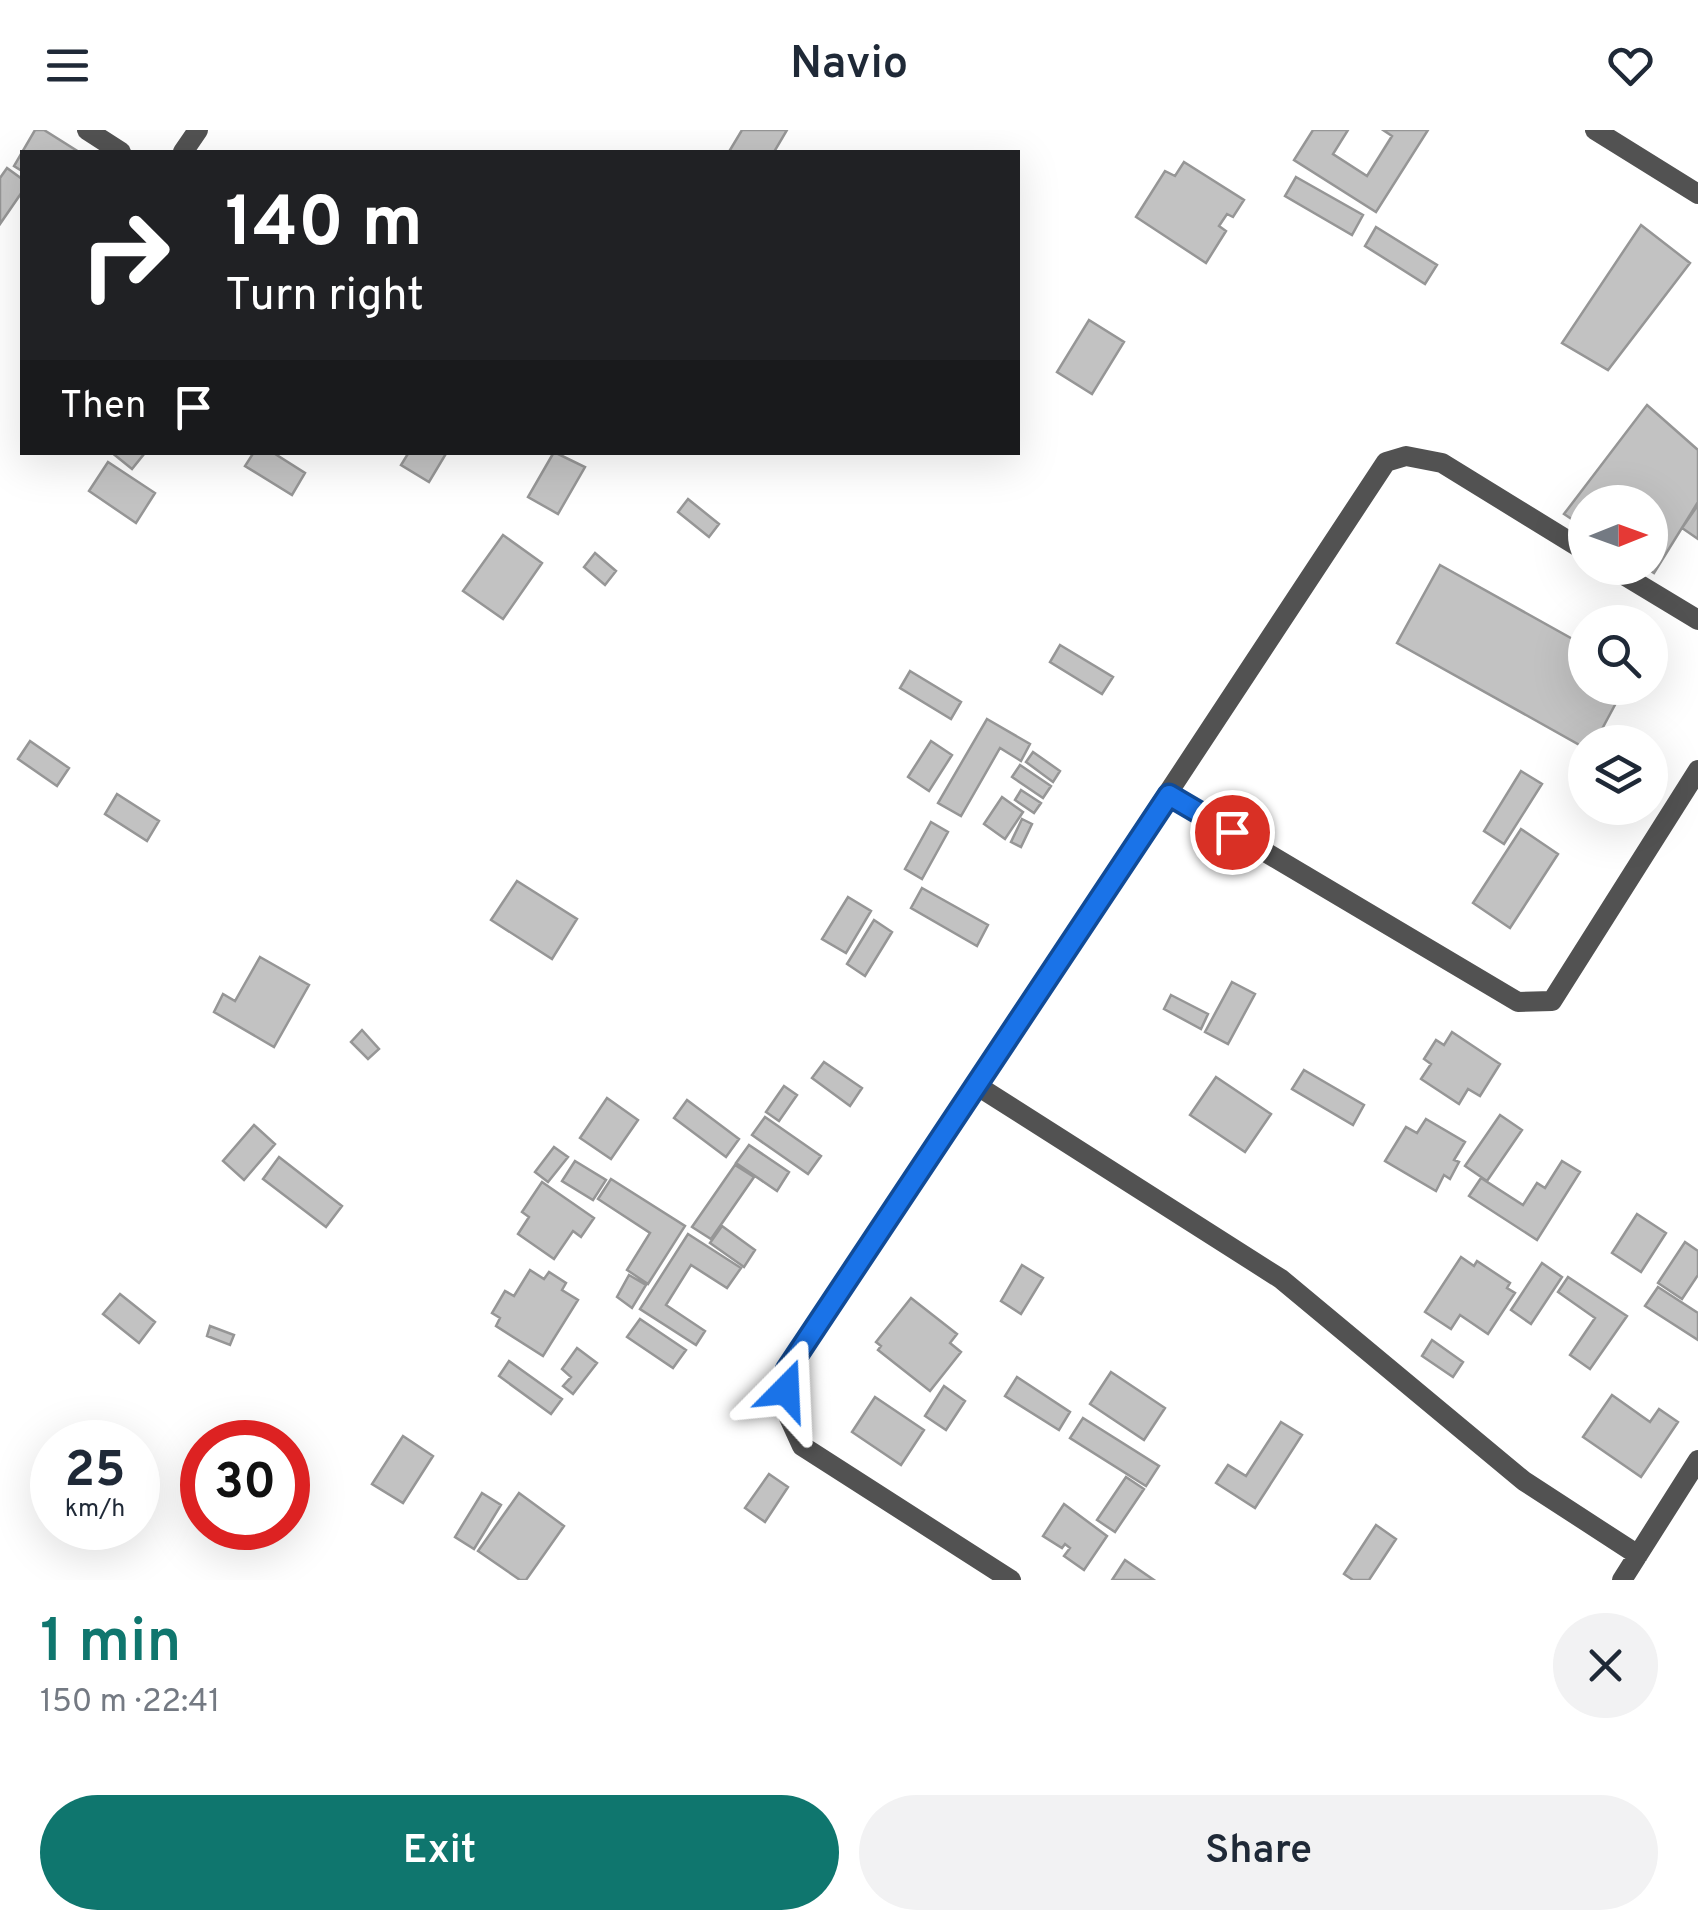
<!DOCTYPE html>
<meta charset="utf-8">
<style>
:root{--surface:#fff;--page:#f2f2f3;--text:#1f2937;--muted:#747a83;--accent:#0f766e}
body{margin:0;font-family:Overpass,sans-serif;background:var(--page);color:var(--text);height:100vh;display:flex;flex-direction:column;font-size:38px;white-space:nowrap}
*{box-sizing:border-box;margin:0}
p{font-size:32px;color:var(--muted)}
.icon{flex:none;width:55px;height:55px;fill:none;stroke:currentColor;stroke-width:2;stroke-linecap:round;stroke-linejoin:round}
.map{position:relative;height:1450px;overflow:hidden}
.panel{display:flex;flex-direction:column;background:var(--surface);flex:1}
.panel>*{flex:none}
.guide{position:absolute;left:20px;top:20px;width:1000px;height:305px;border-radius:0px;box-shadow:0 10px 40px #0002;background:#202124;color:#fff;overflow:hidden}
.needle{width:65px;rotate:89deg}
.tools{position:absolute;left:1568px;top:355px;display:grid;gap:20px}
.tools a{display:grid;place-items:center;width:100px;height:100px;border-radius:50%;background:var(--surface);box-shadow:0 10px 40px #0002;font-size:50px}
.speed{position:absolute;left:30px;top:1290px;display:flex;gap:20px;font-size:50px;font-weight:700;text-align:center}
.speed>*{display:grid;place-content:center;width:130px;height:130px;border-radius:50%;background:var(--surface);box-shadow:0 10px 40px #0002;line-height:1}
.speed small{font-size:25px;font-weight:400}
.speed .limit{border:15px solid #d22;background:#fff;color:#111}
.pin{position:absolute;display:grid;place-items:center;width:85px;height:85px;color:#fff;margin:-42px;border:5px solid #fff;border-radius:50%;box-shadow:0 2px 10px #0007}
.me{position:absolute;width:110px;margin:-55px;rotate:21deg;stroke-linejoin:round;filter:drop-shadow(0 0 8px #0008)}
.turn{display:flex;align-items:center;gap:35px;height:210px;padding:0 40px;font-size:45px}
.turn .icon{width:130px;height:130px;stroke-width:2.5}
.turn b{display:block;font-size:70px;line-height:85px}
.then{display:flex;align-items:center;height:95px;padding:0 40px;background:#0003;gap:20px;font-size:38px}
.round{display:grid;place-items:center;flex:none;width:105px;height:105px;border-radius:52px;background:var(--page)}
.headline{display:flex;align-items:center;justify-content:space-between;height:170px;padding:0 40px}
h1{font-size:60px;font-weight:600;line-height:75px;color:var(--accent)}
.action{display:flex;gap:20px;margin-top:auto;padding:20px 40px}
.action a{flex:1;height:115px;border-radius:60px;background:var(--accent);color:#fff;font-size:40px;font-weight:600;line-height:115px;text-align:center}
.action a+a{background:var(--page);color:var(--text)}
header{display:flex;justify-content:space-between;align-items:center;height:130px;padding:0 40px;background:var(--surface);font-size:45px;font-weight:600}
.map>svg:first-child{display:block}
.building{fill:#c2c2c2;stroke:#969696;stroke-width:2.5}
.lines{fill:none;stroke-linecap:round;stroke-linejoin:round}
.minor{stroke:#525252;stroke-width:20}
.route-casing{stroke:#114b97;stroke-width:25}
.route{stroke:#1a73e8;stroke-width:18}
</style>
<header><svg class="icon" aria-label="menu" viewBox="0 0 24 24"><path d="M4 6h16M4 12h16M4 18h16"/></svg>Navio<svg class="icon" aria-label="heart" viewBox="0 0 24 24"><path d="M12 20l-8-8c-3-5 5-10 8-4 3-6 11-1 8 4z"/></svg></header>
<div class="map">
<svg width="1698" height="1450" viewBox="0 0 1698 1450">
<rect width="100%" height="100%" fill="#fff"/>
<path class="building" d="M35 0H44L79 22H22V41L14 36Z
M742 0H787L774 22H734L730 20Z
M1313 0H1348L1333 24 1367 46 1392 6 1383 0H1428L1376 82 1294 30Z
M1184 32 1244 70 1233 87 1227 84 1219 96 1226 101 1206 133 1136 87 1165 41 1175 46Z
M7 38 22 49V62L0 94V48Z
M1296 47 1363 85 1352 105 1285 66Z
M1641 95 1690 133 1608 240 1562 213Z
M1376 97 1437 135 1425 154 1365 116Z
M1089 190 1124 212 1092 264 1057 242Z
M1647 275 1698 320V372L1654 443 1646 438H1650V372H1585V398L1564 384Z
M111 322H142L144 324 132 339Z
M254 322H272L305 343 292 365 245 336Z
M409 322H447L429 352 401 335Z
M554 322 585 337 558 384 528 367Z
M108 332 155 363 136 393 89 361Z
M688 369 719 394 709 407 678 382Z
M1698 375V409L1682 398Z
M503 405 542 433 503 489 463 461Z
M595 423 616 441 605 455 584 437Z
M1440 435 1585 516V558H1624L1595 612H1585V618L1397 513Z
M1060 515 1113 547 1102 564 1050 532Z
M910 541 961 572 951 589 900 558Z
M987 589 1030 614 1021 631 1000 618 961 686 938 673Z
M30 611 69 638 57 656 18 629Z
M931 611 952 625 929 661 908 647Z
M1033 622 1060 641 1053 652 1026 632Z
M1020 635 1051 656 1043 668 1012 647Z
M1521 641 1542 654 1504 714 1484 701Z
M1021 660 1041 673 1034 683 1015 670Z
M117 664 159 691 147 711 105 684Z
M1002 667 1023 682 1005 709 984 694Z
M1022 689 1032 694 1021 717 1011 712Z
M931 692 948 702 922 749 905 739Z
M1521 699 1558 724 1510 798 1473 773Z
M517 751 577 789 552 829 491 790Z
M922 758 988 795 977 816 911 778Z
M848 767 871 781 846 823 822 809Z
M874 790 892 802 865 846 847 834Z
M260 827 309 855 274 917 214 882 223 864 235 871Z
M1232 852 1255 864 1228 914 1205 902Z
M1171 865 1208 884 1201 899 1164 879Z
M362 900 379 919 368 929 351 912Z
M1452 902 1500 934 1480 966 1468 959 1459 974 1421 949 1431 934 1424 929 1436 910 1444 915Z
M824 932 862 958 850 976 812 948Z
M1304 940 1364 975 1353 995 1292 959Z
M1216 947 1271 984 1245 1022 1190 985Z
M784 956 797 965 779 991 766 982Z
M607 968 638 990 611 1029 580 1008Z
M687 970 739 1009 726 1027 674 988Z
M1500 985 1522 1000 1487 1051 1465 1036Z
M765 987 821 1026 808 1044 752 1005Z
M1426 989 1465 1012 1454 1030 1459 1032 1450 1049 1444 1045 1436 1061 1385 1031 1406 997 1417 1003Z
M254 995 275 1014 244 1050 223 1031Z
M749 1015 789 1042 777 1061 736 1033Z
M554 1017 568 1027 548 1052 535 1042Z
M279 1027 342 1076 326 1097 263 1049Z
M575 1031 606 1050 593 1070 562 1051Z
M1562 1031 1580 1042 1537 1110 1469 1066 1481 1048 1523 1075 1537 1053 1545 1058Z
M735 1035 754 1047 711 1109 692 1097Z
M611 1049 685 1096 648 1154 627 1140 650 1103 598 1069Z
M542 1052 594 1088 581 1107 573 1101 554 1129 518 1104 529 1087 522 1082Z
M1637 1084 1666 1103 1641 1142 1612 1123Z
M722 1096 755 1120 744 1137 710 1113Z
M688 1104 741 1138 727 1158 691 1135 666 1175 705 1201 696 1215 640 1179Z
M1685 1112 1698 1121V1145L1682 1169 1658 1153Z
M1461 1127 1474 1136 1477 1131 1510 1153 1507 1158 1515 1163 1488 1204 1460 1185 1451 1199 1425 1182Z
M1542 1133 1562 1147 1531 1194 1511 1180Z
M1022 1135 1043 1148 1021 1184 1001 1171Z
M530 1140 544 1149 549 1142 566 1153 562 1160 578 1170 543 1226 496 1196 500 1188 492 1183 505 1161 514 1166Z
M629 1145 646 1155 632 1178 617 1167Z
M1568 1147 1627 1186 1590 1239 1570 1225 1595 1188 1558 1162Z
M1658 1157 1698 1183V1210L1645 1176Z
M120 1164 155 1192 139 1213 103 1184Z
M911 1168 957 1204 950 1213 961 1222 930 1261 878 1220 881 1216 876 1212Z
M640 1189 686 1220 673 1238 627 1207Z
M210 1196 234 1205 230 1215 207 1206Z
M1432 1210 1463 1232 1453 1247 1422 1226Z
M577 1218 597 1233 573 1264 563 1256 571 1247 562 1239Z
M509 1231 562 1269 551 1284 499 1246Z
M1111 1242 1165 1278 1144 1310 1090 1274Z
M1017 1247 1070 1282 1059 1300 1005 1266Z
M944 1256 965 1271 946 1300 925 1286Z
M1612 1265 1650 1292 1659 1279 1678 1292 1641 1347 1583 1307Z
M875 1267 924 1300 901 1335 852 1302Z
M1083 1288 1159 1336 1146 1356 1070 1308Z
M1281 1292 1302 1305 1255 1378 1216 1353 1228 1335 1246 1346Z
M403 1306 433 1326 403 1373 372 1354Z
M769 1344 788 1357 765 1392 745 1378Z
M1126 1347 1144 1359 1115 1402 1097 1390Z
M482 1363 501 1375 474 1419 455 1407Z
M519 1363 564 1396 526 1450H520L478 1421Z
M1064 1374 1107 1406 1084 1440 1064 1426 1070 1418 1065 1414 1062 1418 1043 1406Z
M1376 1395 1396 1409 1369 1450H1353L1344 1444Z
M1125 1430 1154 1450H1112Z"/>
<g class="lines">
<path class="minor" d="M87 0 121 22
M1595 0 1698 64
M183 22 198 0
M1612 438 1698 490
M1169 665 1518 872 1552 871 1698 640
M976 955 1281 1149 1524 1351 1638 1425
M1011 1450 802 1316 786 1281 787 1241 1386 332 1406 326 1442 333 1585 421
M1622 1450 1698 1330"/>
</g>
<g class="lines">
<g class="route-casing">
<path id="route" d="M786 1260 787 1240 1169 665 1232 702"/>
</g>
<use href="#route" class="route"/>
</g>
</svg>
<div class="tools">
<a><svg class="needle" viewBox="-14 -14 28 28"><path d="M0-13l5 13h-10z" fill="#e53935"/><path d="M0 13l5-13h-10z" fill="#747a83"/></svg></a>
<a><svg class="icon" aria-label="search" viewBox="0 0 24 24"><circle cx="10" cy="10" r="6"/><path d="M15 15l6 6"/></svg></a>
<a><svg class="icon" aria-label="layers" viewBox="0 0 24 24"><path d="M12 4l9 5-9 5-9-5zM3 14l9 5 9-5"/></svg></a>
</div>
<div class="speed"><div>25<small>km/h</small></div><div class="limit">30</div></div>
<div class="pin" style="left:1232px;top:702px;background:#d93025"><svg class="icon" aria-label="arrive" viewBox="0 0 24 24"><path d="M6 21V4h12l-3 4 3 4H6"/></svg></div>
<svg class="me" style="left:786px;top:1260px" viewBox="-20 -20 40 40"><path d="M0-17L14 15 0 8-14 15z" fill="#1a73e8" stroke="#fff" stroke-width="4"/></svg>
<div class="guide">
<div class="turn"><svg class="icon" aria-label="right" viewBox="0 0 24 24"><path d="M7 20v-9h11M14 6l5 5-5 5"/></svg><div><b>140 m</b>Turn right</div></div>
<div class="then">Then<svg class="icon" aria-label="arrive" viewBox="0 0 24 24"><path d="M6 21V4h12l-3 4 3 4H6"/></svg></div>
</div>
</div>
<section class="panel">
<div class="headline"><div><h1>1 min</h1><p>150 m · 22:41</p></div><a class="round"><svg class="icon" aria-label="close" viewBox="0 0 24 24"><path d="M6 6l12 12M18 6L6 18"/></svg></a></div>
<div class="action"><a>Exit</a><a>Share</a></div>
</section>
